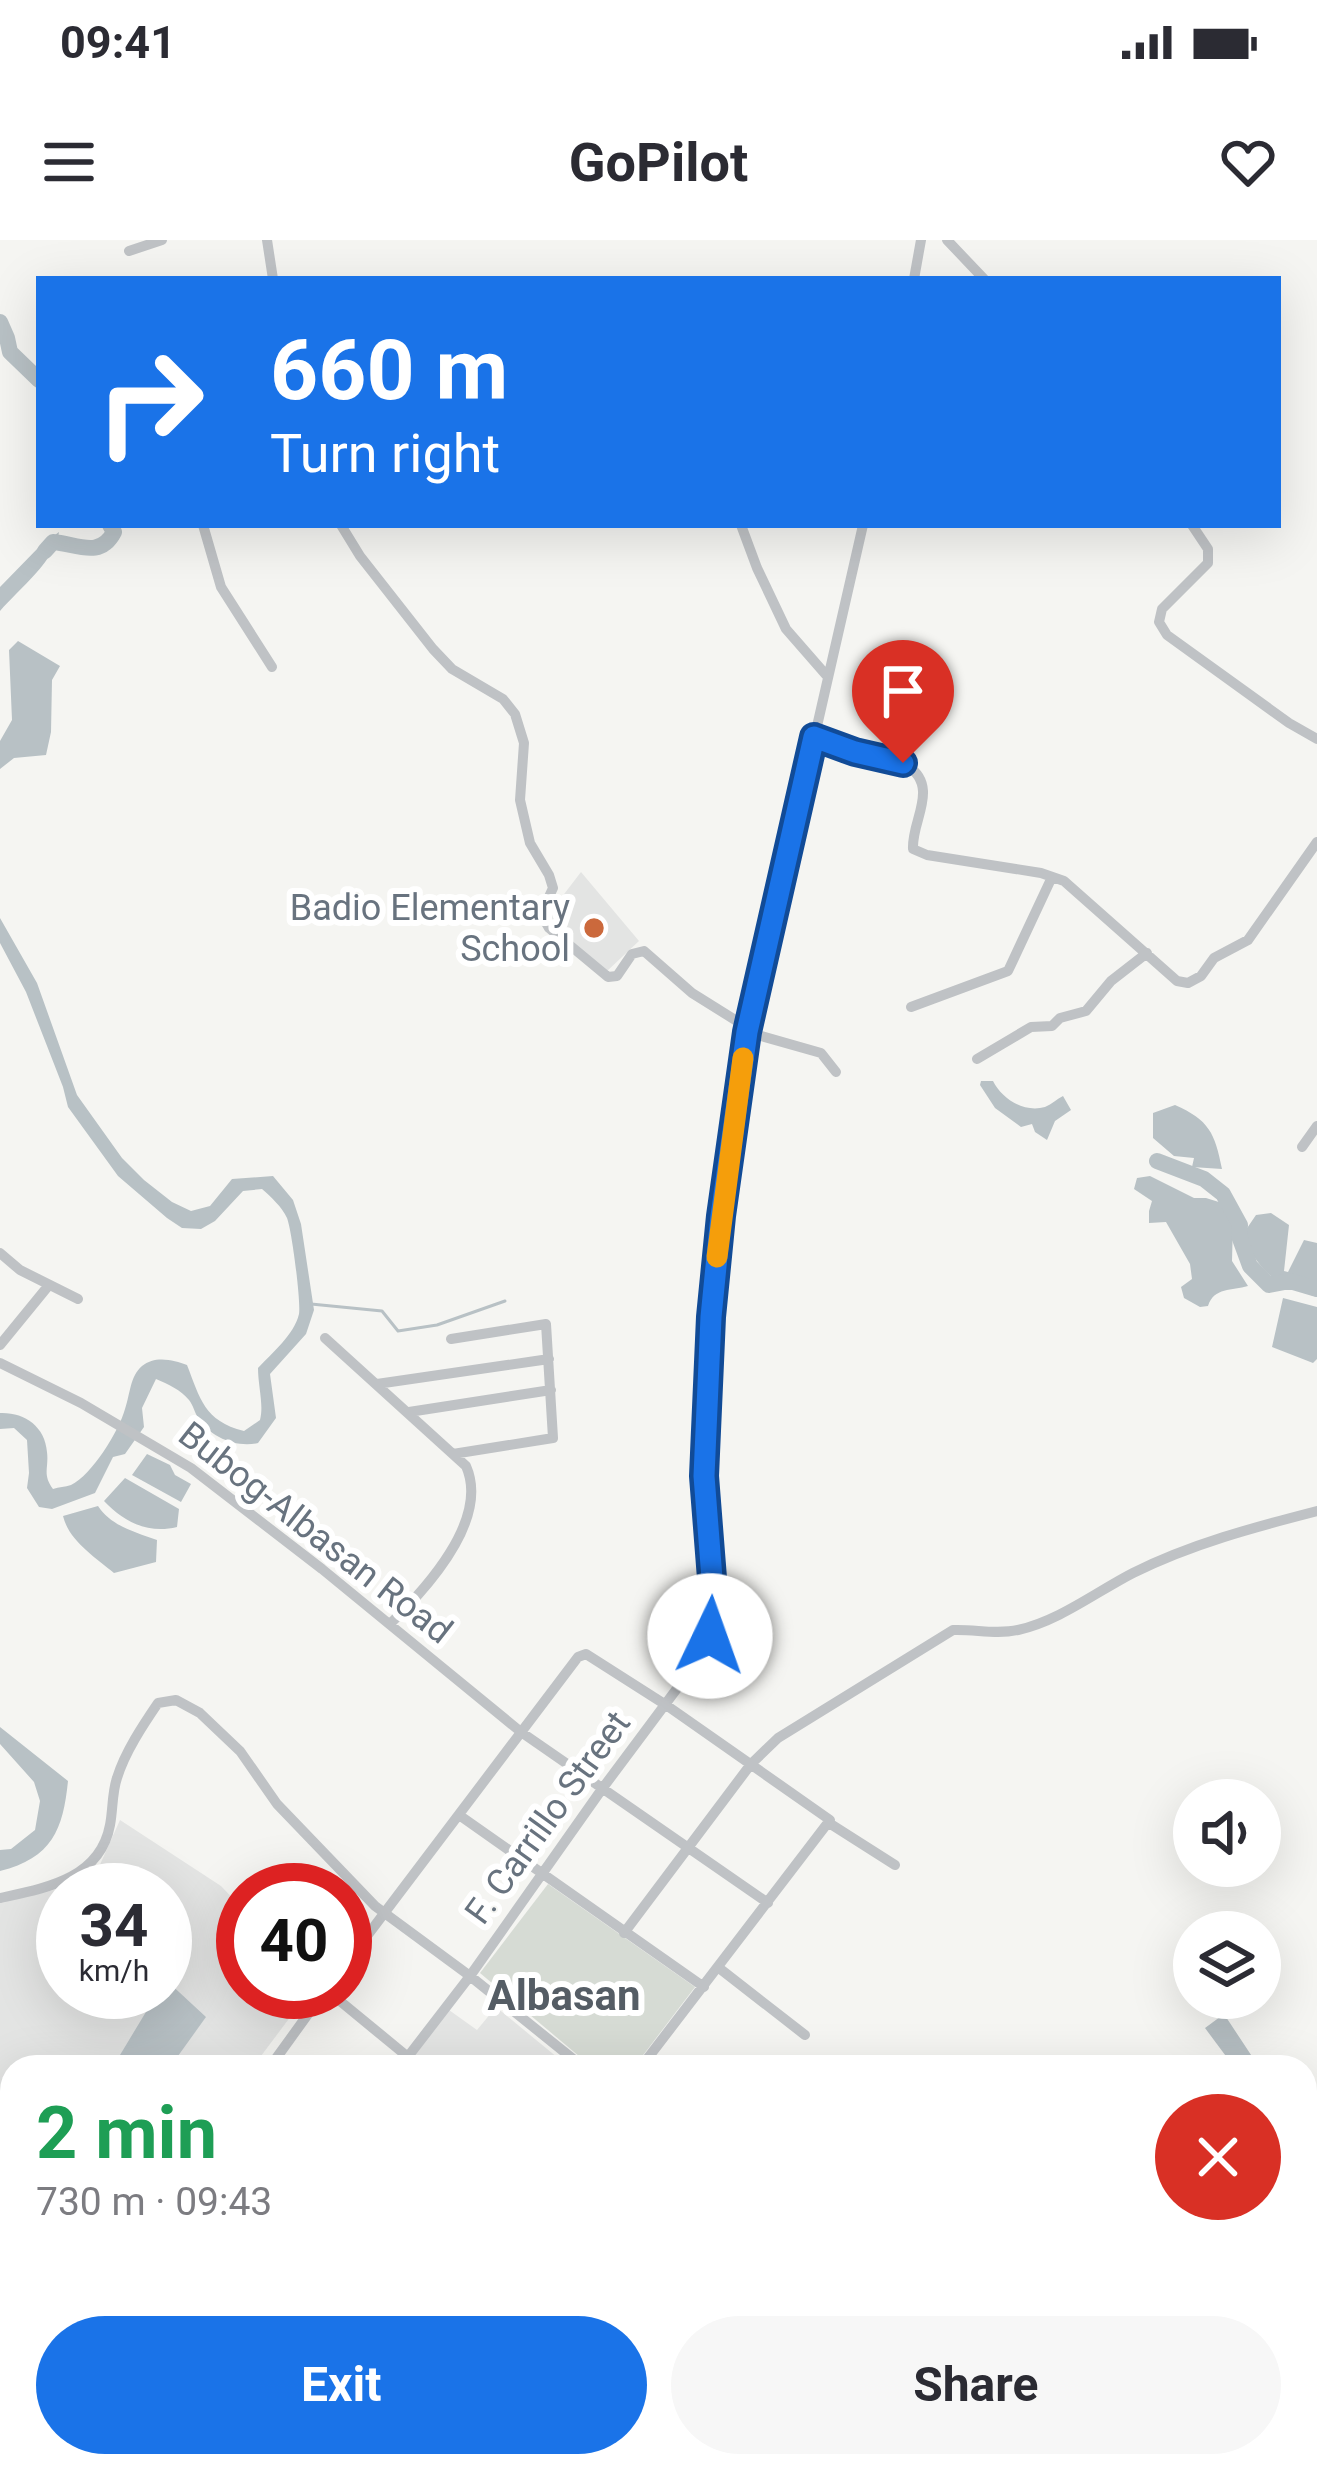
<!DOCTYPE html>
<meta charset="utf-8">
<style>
:root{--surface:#fff;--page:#f7f7f7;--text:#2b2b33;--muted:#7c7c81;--accent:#1a73e8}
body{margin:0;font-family:Roboto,sans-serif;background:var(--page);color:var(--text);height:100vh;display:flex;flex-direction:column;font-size:45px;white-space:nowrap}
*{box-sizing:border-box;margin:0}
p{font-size:39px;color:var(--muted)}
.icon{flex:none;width:66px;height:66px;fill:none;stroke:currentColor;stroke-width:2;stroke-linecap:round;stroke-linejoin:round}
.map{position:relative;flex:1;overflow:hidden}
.panel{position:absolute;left:0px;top:1815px;width:1317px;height:423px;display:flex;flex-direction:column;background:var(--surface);border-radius:36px 36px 0 0;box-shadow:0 12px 48px #0002}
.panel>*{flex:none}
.guide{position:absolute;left:36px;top:36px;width:1245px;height:252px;border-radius:0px;box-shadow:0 12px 48px #0002;background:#1a73e8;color:#fff;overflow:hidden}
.tools{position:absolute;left:1173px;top:1539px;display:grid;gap:24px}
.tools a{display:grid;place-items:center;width:108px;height:108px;border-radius:50%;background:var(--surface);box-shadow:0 12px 48px #0002;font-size:60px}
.speed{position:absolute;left:36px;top:1623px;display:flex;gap:24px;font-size:60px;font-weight:700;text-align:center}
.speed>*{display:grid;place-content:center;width:156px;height:156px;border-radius:50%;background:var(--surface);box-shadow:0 12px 48px #0002;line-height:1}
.speed small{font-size:30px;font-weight:400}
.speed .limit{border:18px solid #d22;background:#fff;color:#111}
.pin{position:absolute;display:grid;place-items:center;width:102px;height:102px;color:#fff;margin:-123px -51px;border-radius:50% 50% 50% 0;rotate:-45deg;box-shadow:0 0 12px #0007}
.pin .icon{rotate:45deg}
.me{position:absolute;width:132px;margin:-66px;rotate:3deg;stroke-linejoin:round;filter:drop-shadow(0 0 9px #0008)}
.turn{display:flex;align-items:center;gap:42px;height:252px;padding:0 36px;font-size:54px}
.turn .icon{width:156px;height:156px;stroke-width:2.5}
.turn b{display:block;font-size:84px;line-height:102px}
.round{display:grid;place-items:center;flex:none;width:126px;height:126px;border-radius:63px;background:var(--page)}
.head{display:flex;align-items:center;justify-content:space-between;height:204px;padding:0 36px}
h1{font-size:72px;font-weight:700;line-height:90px;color:#1e9e55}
.cta{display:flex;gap:24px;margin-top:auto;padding:24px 36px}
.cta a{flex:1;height:138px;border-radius:72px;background:var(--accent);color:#fff;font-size:48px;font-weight:700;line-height:138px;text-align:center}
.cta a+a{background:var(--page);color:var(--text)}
.status{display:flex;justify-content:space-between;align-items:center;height:84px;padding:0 60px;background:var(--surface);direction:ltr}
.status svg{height:33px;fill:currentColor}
header{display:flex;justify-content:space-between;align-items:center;height:156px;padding:0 36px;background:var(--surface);font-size:54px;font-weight:700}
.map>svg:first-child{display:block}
.built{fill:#e3e4e3;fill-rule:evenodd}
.green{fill:#d6dbd4}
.water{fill:#b8c1c5}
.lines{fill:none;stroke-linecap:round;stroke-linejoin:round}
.stream{stroke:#b8c1c5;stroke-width:3}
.river{stroke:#b8c1c5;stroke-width:16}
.minor{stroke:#bfc2c5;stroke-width:10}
.route-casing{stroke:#114b97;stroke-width:30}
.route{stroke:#1a73e8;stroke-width:21}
.slow{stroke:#f59e0b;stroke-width:21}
.poi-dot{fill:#cb693c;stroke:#fff;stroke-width:4.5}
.labels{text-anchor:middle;stroke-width:12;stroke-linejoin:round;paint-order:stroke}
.poi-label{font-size:36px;fill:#68737f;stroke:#fff;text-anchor:end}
.street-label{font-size:36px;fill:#68737f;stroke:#fff}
.quarter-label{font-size:42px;font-weight:bold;fill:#555d65;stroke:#fff}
</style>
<div class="status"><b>09:41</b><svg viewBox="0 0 49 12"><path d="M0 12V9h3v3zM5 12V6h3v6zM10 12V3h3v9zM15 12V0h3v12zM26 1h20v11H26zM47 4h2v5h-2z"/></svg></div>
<header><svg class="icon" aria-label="menu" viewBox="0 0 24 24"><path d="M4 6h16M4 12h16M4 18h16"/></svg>GoPilot<svg class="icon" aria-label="heart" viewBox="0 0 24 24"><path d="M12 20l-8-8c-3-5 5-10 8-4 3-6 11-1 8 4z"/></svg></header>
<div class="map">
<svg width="1317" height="2237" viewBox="0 0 1317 2237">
<rect width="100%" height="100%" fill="#f5f5f2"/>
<path class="built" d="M581 632 639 701 606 732 584 714 548 675Z
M120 1580 221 1646 243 1669V1752H309L258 1820 256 1827H12V1923H0V1661L54 1650 98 1629ZM63 1650H165V1752H63Z
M496 1767 569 1827H406L449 1770 477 1790Z"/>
<path class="green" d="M548 1644 695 1747 634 1827H592L480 1733Z"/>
<path class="water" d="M59 292C56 320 19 349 0 371V347L39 307Z
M18 401 60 426 52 440 51 492 46 515 14 518 0 529V501L12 480 9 410Z
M0 678 37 743 77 855 122 918 144 940 172 962 191 971 210 966 232 939 273 936 293 960 301 984 314 1070 306 1094 270 1134 276 1178 258 1203C236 1208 210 1197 198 1178 195 1173 193 1165 189 1160 181 1150 168 1144 156 1139L142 1168 144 1187 125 1214 113 1217 95 1253 52 1269 39 1267 27 1248 29 1233 27 1200 14 1188 0 1189V1173C24 1172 45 1186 47 1212 49 1228 42 1234 53 1249 59 1247 65 1247 71 1245 92 1235 119 1191 125 1169 130 1155 130 1136 142 1126 155 1115 174 1120 187 1125 200 1158 204 1181 244 1191L260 1180C264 1165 258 1146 258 1128 272 1113 294 1095 299 1074 301 1062 292 991 287 978 282 967 271 957 262 949L243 951 215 981 201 989 182 988 167 978 118 936 68 867 63 847 26 752 0 703Z
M981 841H993C1002 859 1024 873 1045 867 1052 864 1057 859 1063 856L1071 870 1055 881 1047 900 1035 892 1032 884 1021 887 995 868 980 845Z
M1175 865C1209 880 1215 893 1222 929L1192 927 1194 918 1174 916 1153 898V873Z
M1150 936 1194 958H1206L1222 963 1233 982 1232 1021 1248 1046C1232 1051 1214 1047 1208 1066L1200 1067 1184 1058 1181 1047 1192 1039 1190 1024 1166 982 1149 983V971L1152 961 1134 949 1137 938Z
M1271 973 1289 985 1284 1031 1288 1032 1304 1000 1317 1003V1057C1270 1040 1268 1039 1241 997L1256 975Z
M1283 1058 1317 1067V1119L1313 1123 1272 1107Z
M147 1214 170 1225 175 1235 191 1244 181 1262 132 1235Z
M125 1238 179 1269 177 1287C148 1294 124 1282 104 1261Z
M98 1266C111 1286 135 1292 157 1300L156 1322 114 1333C95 1317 69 1301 63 1276Z
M0 1487 68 1541C63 1590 52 1618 0 1631V1610L11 1609 35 1590 40 1561 34 1542 0 1504Z
M166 1740 206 1777 178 1816 176 1827H139L120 1815 158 1752H165Z
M1224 1774 1259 1827H1234L1205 1788Z
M1305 1953 1317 1958V2108L1305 2105Z
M1305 2118 1317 2121V2225L1305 2207Z
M12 2121V2202L0 2203V2124Z
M539 2226H666L675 2237H558Z
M766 2226H915L920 2229 913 2237H771L770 2227Z
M1133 2226H1285L1292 2237H1120Z"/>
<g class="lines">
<path class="stream" d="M311 1064 382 1071 398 1091 437 1085 505 1061"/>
<path class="river" d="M0 82 7 98 10 112 39 140
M45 311 53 302C77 304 100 319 114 292L110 285
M1157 921 1204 939 1223 954 1240 985 1239 996 1250 1026 1269 1045 1290 1041 1317 1049"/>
<path class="minor" d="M267 0 273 39
M947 0 984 39
M129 11 162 0
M914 39 921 0
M203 285 221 347 272 427
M341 285 360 316 433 409 452 429 503 459 515 474 524 503 520 560 530 603 549 635 553 648 541 674 549 688 608 737 617 736 632 714 644 711 692 753 748 788
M741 285 757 328 786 389 827 436
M1192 285 1208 309V323L1162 369 1159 382 1167 395 1289 483 1317 499
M814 497C826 501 839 506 851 510 876 518 921 517 923 551 924 570 912 589 913 609L927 615 1041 633 1064 641 1177 741 1188 743 1201 736 1214 718 1248 700 1317 602
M911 767 1008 731 1052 637
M747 792 821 813 836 832
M977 819 1031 787 1052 786 1060 778 1086 771 1111 741 1147 713
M1302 907 1317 886
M0 1013 20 1030 78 1059
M325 1098 466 1226C490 1280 425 1350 390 1384
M451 1099 546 1084 553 1198 453 1214
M0 1105 49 1045
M0 1123 81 1163 191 1228 322 1329 521 1492 768 1663
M377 1144 549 1119
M409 1172 551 1150
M459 1575 704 1747
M829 1583 895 1625
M0 1658C46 1648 100 1639 110 1585 113 1570 112 1552 117 1538 125 1512 143 1485 158 1463L176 1460 200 1473 240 1511 277 1564 375 1666 470 1736 583 1827
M624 1693 751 1524 778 1498 953 1390C975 1389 996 1395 1018 1390 1059 1381 1096 1352 1133 1333 1191 1304 1255 1287 1317 1271
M345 1725 578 1417 586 1414 666 1465 830 1580 641 1827
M719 1728 805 1795
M329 1752 408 1817
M275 1827 272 1824 324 1752
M400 1827 470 1736 602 1549 702 1415 710 1396 714 1367 704 1236 711 1077 732 893 748 788 863 285
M1042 2226 1050 2237"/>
</g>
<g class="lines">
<g class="route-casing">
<path id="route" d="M710 1396 713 1351 704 1236 711 1077 721 976 747 792 814 497 855 512 903 523"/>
</g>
<use href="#route" class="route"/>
<path class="slow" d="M717 1017 743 818"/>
</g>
<circle class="poi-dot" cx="594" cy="688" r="12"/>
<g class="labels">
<g class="poi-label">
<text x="570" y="680">Badio Elementary<tspan x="570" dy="41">School</tspan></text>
</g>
<g class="street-label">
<text transform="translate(316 1292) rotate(38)" y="13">Bubog-Albasan Road</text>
<text transform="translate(547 1577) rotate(-54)" y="13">F. Carrillo Street</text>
</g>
<g class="quarter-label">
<text x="564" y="1770">Albasan</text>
</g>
</g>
</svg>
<div class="tools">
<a><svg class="icon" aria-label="sound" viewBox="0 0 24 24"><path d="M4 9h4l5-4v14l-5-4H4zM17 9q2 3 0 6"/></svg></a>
<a><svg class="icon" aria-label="layers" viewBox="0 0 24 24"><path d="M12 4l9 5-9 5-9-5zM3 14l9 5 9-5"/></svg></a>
</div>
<div class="speed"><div>34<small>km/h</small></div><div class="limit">40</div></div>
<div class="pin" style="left:903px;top:523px;background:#d93025"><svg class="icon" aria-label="arrive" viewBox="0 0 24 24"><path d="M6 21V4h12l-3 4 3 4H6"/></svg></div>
<svg class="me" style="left:710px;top:1396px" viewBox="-20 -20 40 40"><circle r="19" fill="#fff"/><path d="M0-13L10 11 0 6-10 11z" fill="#1a73e8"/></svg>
<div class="guide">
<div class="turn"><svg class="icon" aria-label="right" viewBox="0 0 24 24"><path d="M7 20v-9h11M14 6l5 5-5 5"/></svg><div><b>660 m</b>Turn right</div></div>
</div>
<section class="panel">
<div class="head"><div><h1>2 min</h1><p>730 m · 09:43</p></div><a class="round" style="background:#d93025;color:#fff"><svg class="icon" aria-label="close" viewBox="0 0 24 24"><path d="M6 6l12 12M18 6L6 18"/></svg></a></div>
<div class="cta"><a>Exit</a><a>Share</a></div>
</section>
</div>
